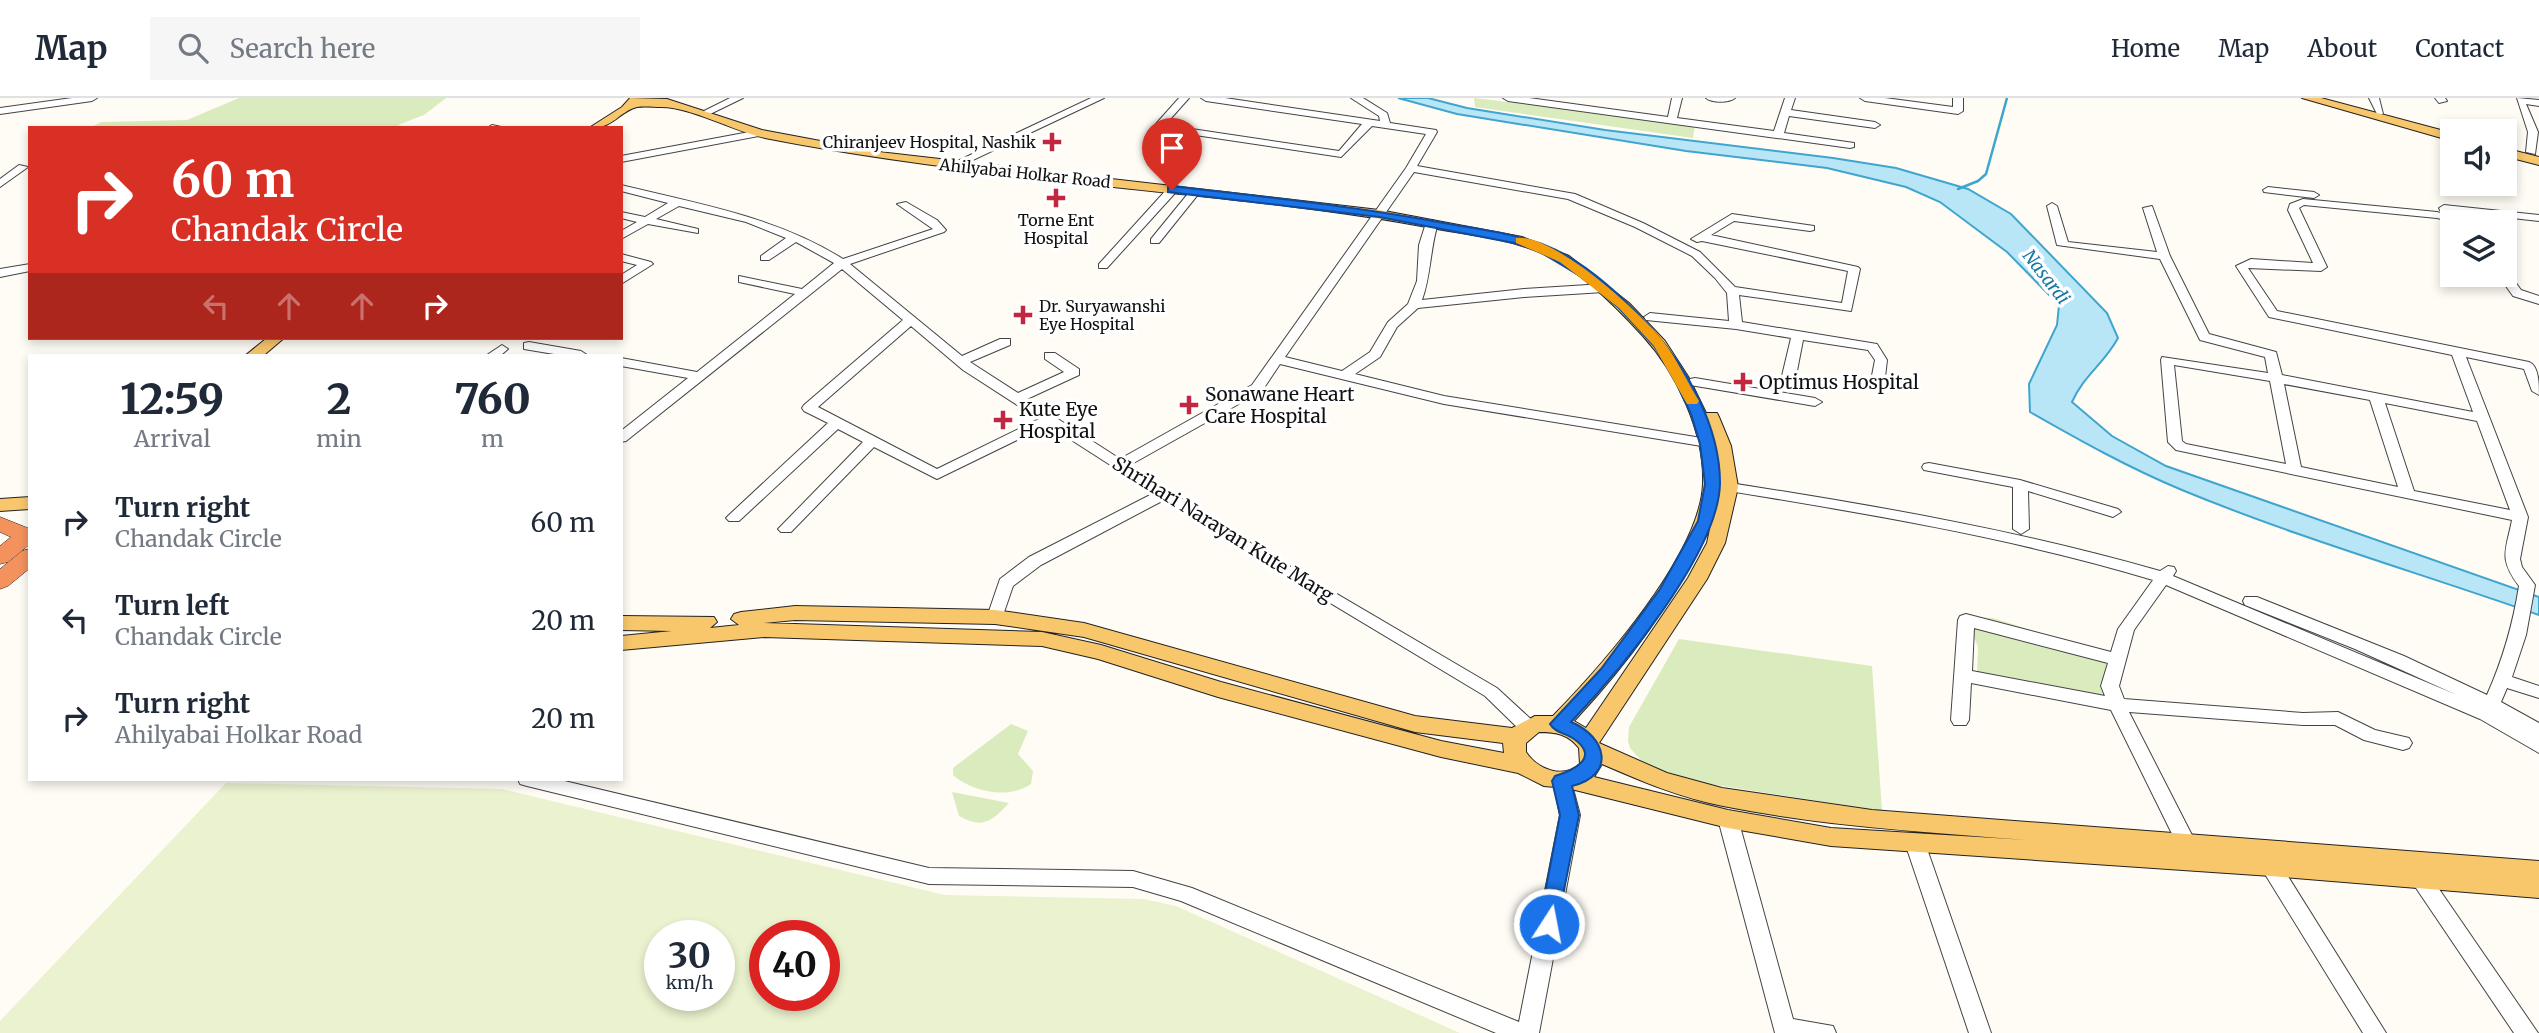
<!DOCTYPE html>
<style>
:root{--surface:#fff;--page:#f6f6f7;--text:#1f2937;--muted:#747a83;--line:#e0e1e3}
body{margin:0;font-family:Merriweather,serif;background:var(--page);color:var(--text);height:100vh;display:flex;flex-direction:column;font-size:26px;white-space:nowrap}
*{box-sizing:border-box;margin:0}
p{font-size:23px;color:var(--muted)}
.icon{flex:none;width:38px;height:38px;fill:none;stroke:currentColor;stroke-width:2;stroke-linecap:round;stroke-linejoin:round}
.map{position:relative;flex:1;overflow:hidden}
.side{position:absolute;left:28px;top:256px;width:595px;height:427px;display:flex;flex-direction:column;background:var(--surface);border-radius:0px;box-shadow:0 4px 10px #0003}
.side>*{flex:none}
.guide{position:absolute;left:28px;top:28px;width:595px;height:214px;border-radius:0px;box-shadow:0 4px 10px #0003;background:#d93025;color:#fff;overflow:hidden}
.controls{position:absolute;left:2440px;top:21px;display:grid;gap:14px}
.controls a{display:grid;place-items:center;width:77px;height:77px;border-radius:0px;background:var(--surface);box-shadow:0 4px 10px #0003;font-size:35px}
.speed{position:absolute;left:644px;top:822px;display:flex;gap:14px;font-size:35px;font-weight:700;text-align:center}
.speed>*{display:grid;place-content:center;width:91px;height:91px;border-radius:50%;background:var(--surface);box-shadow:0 4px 10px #0003;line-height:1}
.speed small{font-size:18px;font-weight:400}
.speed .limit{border:10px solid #d22;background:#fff;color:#111}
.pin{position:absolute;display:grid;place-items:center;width:60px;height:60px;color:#fff;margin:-72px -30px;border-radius:50% 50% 50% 0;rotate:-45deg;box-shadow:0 0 7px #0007}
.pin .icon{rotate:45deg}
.me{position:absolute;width:77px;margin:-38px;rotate:11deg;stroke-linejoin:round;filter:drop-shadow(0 0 5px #0008)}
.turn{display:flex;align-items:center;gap:24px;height:147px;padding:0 28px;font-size:32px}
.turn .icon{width:91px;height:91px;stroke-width:2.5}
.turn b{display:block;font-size:49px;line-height:60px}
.lanes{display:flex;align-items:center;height:66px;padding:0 28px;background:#0003;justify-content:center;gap:35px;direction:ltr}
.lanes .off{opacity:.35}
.eta{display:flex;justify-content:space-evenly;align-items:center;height:119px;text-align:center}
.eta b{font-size:42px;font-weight:800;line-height:49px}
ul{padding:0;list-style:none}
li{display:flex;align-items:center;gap:21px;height:98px;padding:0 28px}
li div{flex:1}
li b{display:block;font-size:26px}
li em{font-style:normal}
header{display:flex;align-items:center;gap:42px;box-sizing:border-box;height:98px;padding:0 35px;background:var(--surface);border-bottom:2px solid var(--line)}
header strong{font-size:33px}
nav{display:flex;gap:38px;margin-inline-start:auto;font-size:24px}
.search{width:490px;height:63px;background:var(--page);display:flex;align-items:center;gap:18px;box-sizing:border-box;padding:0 24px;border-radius:0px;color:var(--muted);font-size:26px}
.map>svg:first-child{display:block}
.green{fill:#daebbd}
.pitch{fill:#eaf2cf;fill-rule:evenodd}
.water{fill:#b9e6f7;stroke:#40a5ce;stroke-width:2}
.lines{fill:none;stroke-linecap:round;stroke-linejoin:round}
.stream{stroke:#40a5ce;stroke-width:2.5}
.minor-casing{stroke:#444;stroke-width:2}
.major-casing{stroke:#222;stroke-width:2}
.highway-casing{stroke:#222;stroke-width:1}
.minor{fill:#fff;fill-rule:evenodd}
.major{fill:#f8c76c;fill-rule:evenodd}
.highway{fill:#f4925e;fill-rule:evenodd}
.route{fill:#1a73e8;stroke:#114b97;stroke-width:2}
.slow{fill:#f59e0b}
.poi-dot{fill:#c32740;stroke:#fff;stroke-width:2.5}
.labels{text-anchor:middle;stroke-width:7;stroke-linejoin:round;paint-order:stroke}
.far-poi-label{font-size:16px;fill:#111;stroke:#fff;text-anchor:end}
.far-street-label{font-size:16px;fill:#111;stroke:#fff}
.far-water-label{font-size:18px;font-style:italic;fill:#1877a5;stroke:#fff}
.poi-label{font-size:19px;fill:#111;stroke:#fff;text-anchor:start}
.street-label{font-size:19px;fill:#111;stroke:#fff}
</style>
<header>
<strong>Map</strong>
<div class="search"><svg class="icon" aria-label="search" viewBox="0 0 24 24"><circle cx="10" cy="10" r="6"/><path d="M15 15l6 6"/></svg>Search here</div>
<nav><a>Home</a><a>Map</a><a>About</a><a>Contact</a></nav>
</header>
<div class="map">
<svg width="2539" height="935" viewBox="0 0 2539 935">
<rect width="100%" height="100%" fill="#fffcf5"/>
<path class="green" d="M239 0H446L424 17 398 27 408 30H90L101 24 187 22Z
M1474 0 1695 27 1693 40 1475 9Z
M1966 519 1993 520 2087 550 2109 567 2101 602 1977 576 1978 549Z
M1679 541 1872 568 1882 713 1690 683 1648 670 1630 650 1628 643 1629 629Z
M1011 626 1028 633 1018 656 1033 673 1031 686C1010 701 973 695 953 677V670Z
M952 694 1009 705C991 724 983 731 959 718Z"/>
<path class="pitch" d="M226 685 502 691 945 797 1144 801 1176 808 1460 935H0V923ZM660 838H719V898H660ZM765 838H824V898H765Z"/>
<path class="water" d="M1398 0H1428L1467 10 1605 32 1833 60 1896 70 1968 91 2011 116 2107 215 2118 240C2104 266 2084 277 2072 304L2112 338 2166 368 2539 499V517C2420 475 2298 440 2182 392 2129 370 2079 342 2030 314L2029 286 2057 227 2059 207 2007 154 1940 104 1906 89 1827 70 1686 53 1457 16Z"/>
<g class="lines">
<path class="stream" d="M1958 91 1978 83 1986 76 2007 0"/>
<g class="minor-casing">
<path id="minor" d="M72 0H97L92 3 0 16V10Z
M730 0H743L706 18 698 16Z
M1091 0H1104L956 70 947 68Z
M1179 0H1189L1165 27 1339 53 1362 26 1206 3 1201 0H1225L1380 23 1379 18 1351 0H1363L1387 15 1390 25 1436 32 1437 34 1417 68 1575 96 1643 125 1700 154 1735 189 1842 205 1848 173 1702 143 1697 144 1691 141 1732 116 1814 128V132L1810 133 1734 123 1711 137 1858 169 1860 171 1851 213 1739 197 1742 224 1877 246 1887 262 1884 288 1877 292 1870 288 1875 262 1868 252 1803 242 1796 278 1789 282 1782 278 1791 240 1736 231 1646 222 1644 219 1650 215 1729 223 1727 195 1715 180 1692 158 1635 129 1568 101 1414 74 1285 259 1342 273 1370 254 1388 224 1408 206 1417 183 1419 147 1426 125 1432 122 1438 125C1430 151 1431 177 1422 202L1524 191 1604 186 1610 190 1604 194 1524 199 1418 210 1397 229 1380 259 1355 276 1444 298 1720 343 1725 344 1727 347 1725 350 1720 351 1444 306 1280 266 1262 293 1130 367 1257 449 1497 590 1534 624 1537 629 1534 634H1522L1485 598 1247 455 1164 402 1041 467 1013 488 1001 523H989L987 519 1000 481 1029 459 1154 395 1048 327 937 381 874 349 791 434H781L778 431 781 428 863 344 838 331 739 423H729L726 420 729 417 828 325 804 313 802 310 804 307 903 222 842 171 626 343 621 344V333L688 280 621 268V260L697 274 795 196 739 184V178L802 191 834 165 796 144 769 162H761V158L786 140 746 124 679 108 656 121 698 131V135L648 126 621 141V133L637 124 621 120V114L645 119 668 105 621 93V87C698 106 777 119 843 161L933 131 897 106 906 104 937 122 946 132 944 134 850 166 962 258 1000 241H1010V247L970 264 1018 295 1064 274 1045 261V255H1055L1079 271V277L1027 301 1120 361 1252 287 1406 70 1426 36 1372 28 1341 59 1155 31V27ZM911 228 963 272 1039 321 937 371 818 309Z
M1503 0H1529L1668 19 1672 0H1682L1677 20 1774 33 1785 0H1795L1791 12 1875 24 1880 27 1875 30 1789 18 1784 35 1854 45V49L1850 50 1508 3Z
M1706 0H1735C1729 5 1712 5 1706 0Z
M1860 0H1885L1953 9V0H1963V13L1958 16 1865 3Z
M2369 0H2379L2383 16H2377Z
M2435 0H2445L2447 3 2439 5Z
M2517 0 2539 2V8L2526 6 2538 34 2535 56 2526 54 2528 34Z
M492 27 506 30H487Z
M760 32 764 33V37L621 64V58Z
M19 67 28 69 0 89V81Z
M1172 89 1177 92 1176 94 1107 170H1099V166L1168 90Z
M2268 89 2314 94 2319 97 2314 100 2264 94 2263 92Z
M1191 92 1200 94 1159 145H1151V141Z
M2303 101 2437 114 2472 124H2453L2437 120 2304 107 2299 110 2327 169 2321 173 2248 170 2277 213 2529 264C2539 268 2539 286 2539 297L2532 293 2524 271 2466 259 2528 419 2520 461 2522 469 2535 487 2526 537 2512 579 2539 588V600L2507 590 2501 604 2539 625V655L2480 621 2166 487 2134 532 2119 588 2124 601 2303 615 2338 614 2375 632 2409 640 2412 645 2409 650 2403 652 2364 642 2335 627H2303L2129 614 2196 745 2193 750 2186 753 2179 750 2111 612 1971 585 1969 622 1966 627H1954L1951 622 1958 522 1960 518 1966 516 2111 554 2118 531 2153 482C2010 439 1864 415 1717 391L1710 387 1717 383C1866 406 2014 431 2160 473L2168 468 2174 469 2176 473 2173 478 2457 597 2355 551 2245 507 2243 503 2245 499H2257L2404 558 2487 597C2503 561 2513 526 2519 488 2498 460 2506 453 2512 422L2176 352 2168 344 2161 262 2162 259 2268 275 2265 259 2200 242 2160 161 2057 147 2047 108 2052 105 2057 108 2068 144 2157 154 2143 110 2152 108 2170 158 2209 236 2276 254 2282 277 2473 314 2452 257 2269 219 2236 168 2251 161 2313 165 2288 112 2290 106ZM2174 267 2270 283 2286 366 2186 346 2182 343ZM2284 286 2370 302 2398 389 2301 369ZM2385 305 2477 323 2510 412 2414 393ZM1974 530 2108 565 2101 588 2105 598 1972 573Z
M2444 107 2539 117V123L2440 112 2439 110Z
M621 156 651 164 653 166 621 186V177L637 167 621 163Z
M30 166V173L0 179V171Z
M2504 174H2508L2521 192 2539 198V206L2513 198 2498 177H2504Z
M529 244 581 253 587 257H560L524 251V245Z
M502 247 508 251 501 257H487Z
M1695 280 1815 300 1822 304 1815 308 1690 287V281Z
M1929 365 2020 382 2118 411 2121 414 2113 419 2028 393 2029 431 2021 436 2013 431V389L1924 372 1922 369 1924 366Z
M1562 676 1569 678 1571 683 1580 717 1539 935H1496L1181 803 1133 789 929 786 527 688 520 686 518 681H556L929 770 1133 773 1192 790 1519 924 1560 717 1553 683 1555 678Z
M1728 714 1735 716 1738 721 1793 921 1833 928 1836 935H1775L1718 721 1721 716Z
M1915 737 1922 740 1925 745 1991 935H1969L1905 745 1908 740Z
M2267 754 2274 756 2386 935H2363L2260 768 2257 762 2260 756Z
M2421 773 2428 775 2538 935H2514L2414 787 2411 781 2414 775Z"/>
</g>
<g class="major-casing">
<path id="major" d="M630 0 667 1 762 32 879 54 1379 112 1522 139 1569 158 1629 205 1665 243 1689 280 1706 315H1717L1719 319 1731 348 1738 389 1725 445 1707 481 1599 645 1667 675 1722 690 1872 712 2539 763V800L2271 778 1831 748 1728 730 1567 690 1544 688 1518 675 1441 659 1218 599 1098 561 1042 548 764 539 621 552V538L672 533 621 532V518L714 519 717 524 710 530 739 527 731 521 734 516 741 514 795 508 995 512 1084 525 1415 618 1512 630 1535 618H1553C1602 568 1700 457 1703 386 1705 335 1677 275 1643 238 1613 205 1576 168 1534 152 1500 139 1462 136 1427 129 1305 106 1180 97 1057 83 959 71 862 59 765 40 733 33 691 9 661 9 654 9 644 8 637 9 618 14 615 30 589 30L622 9ZM1710 431 1707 445 1688 480 1586 630 1574 623C1631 562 1671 505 1710 431ZM795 522 995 526 1084 539 1415 634 1503 645 1504 655 1441 643 1221 584 1101 547 1042 534 764 525ZM1539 634C1556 634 1568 636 1579 650L1580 666C1563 681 1538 672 1526 654V645ZM1602 666C1641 683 1681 700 1723 708 1823 728 1925 734 2027 742L1831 730 1728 712 1594 679Z
M2302 0H2321L2452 35V43Z
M2504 50 2539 59V67L2504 58Z
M267 240H284L264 257H246Z
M30 399V411L0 413V401Z"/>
</g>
<g class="highway-casing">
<path id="highway" d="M0 419 30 431V446L8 464 0 466V448L11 439 0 434Z
M30 451V470L8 488 0 491V471L22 453Z"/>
</g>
<use href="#minor" class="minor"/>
<use href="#major" class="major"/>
<use href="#highway" class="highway"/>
</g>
<path class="route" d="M1172 88C1263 99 1354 108 1444 125 1477 131 1511 135 1542 146 1582 161 1622 198 1650 229 1687 269 1720 329 1720 385 1719 455 1618 575 1571 624 1607 639 1616 677 1572 688L1579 717 1556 832 1549 835 1542 832 1539 826 1560 717 1552 683 1555 678C1572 673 1601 660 1574 641 1566 635 1555 635 1550 626L1601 571 1660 491 1698 423 1705 386 1700 346 1691 316 1674 280 1654 248 1619 210 1585 181 1537 152 1514 145 1379 119 1168 94V89Z"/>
<path class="slow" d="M1516 140C1553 135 1640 214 1663 243 1677 261 1687 284 1699 303L1697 306H1687L1654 248 1619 210 1560 164 1516 145Z"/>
<g class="poi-dot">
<path d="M1048.5 33.5h7v7h7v7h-7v7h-7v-7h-7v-7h7z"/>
<path d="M1052.5 89.5h7v7h7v7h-7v7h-7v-7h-7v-7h7z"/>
<path d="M1019.5 206.5h7v7h7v7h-7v7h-7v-7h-7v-7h7z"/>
<path d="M1739.5 273.5h7v7h7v7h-7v7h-7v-7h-7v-7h7z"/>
<path d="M1185.5 296.5h7v7h7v7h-7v7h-7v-7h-7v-7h7z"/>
<path d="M999.5 311.5h7v7h7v7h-7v7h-7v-7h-7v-7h7z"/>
</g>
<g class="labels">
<g class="far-poi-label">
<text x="1036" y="50">Chiranjeev Hospital, Nashik</text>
<text x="1056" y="128" text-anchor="middle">Torne Ent<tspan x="1056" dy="18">Hospital</tspan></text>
<text x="1039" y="214" text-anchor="start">Dr. Suryawanshi<tspan x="1039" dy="18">Eye Hospital</tspan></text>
</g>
<g class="far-street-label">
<text transform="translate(1025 75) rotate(6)" y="6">Ahilyabai Holkar Road</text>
</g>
<g class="far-water-label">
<text transform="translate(2046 179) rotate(52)" y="6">Nasardi</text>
</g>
<g class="poi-label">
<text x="1759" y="291">Optimus Hospital</text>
<text x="1205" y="303">Sonawane Heart<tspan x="1205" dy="22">Care Hospital</tspan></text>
<text x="1019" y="318">Kute Eye<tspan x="1019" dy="22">Hospital</tspan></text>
</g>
<g class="street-label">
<text transform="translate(1223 431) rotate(32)" y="7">Shrihari Narayan Kute Marg</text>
</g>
</g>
</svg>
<div class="controls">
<a><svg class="icon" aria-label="sound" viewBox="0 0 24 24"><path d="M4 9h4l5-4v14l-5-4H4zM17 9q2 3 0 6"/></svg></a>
<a><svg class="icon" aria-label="layers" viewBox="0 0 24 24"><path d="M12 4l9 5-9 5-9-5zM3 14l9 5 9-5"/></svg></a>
</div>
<div class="speed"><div>30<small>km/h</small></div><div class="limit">40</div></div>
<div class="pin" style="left:1172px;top:92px;background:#d93025"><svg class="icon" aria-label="arrive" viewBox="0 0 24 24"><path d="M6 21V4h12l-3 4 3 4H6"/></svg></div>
<svg class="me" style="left:1549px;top:826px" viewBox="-20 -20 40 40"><circle r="17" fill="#1a73e8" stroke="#fff" stroke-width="3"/><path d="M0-11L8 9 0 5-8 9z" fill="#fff"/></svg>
<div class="guide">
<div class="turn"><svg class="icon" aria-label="right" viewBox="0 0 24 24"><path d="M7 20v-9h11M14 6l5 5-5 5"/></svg><div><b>60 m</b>Chandak Circle</div></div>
<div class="lanes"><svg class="icon off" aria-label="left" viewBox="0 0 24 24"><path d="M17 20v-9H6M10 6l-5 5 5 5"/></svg><svg class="icon off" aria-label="ahead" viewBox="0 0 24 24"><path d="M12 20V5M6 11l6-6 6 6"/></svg><svg class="icon off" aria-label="ahead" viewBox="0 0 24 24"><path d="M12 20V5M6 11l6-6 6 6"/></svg><svg class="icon" aria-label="right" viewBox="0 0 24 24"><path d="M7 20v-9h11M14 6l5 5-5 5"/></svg></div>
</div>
<section class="side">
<div class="eta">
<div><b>12:59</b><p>Arrival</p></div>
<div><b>2</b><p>min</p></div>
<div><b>760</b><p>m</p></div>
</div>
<ul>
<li><svg class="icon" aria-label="right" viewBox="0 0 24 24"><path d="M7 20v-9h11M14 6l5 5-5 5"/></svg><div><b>Turn right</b><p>Chandak Circle</p></div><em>60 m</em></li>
<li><svg class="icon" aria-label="left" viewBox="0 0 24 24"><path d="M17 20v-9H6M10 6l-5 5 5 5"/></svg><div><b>Turn left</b><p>Chandak Circle</p></div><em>20 m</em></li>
<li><svg class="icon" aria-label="right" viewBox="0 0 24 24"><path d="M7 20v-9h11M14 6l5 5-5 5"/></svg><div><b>Turn right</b><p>Ahilyabai Holkar Road</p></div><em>20 m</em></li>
</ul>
</section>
</div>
